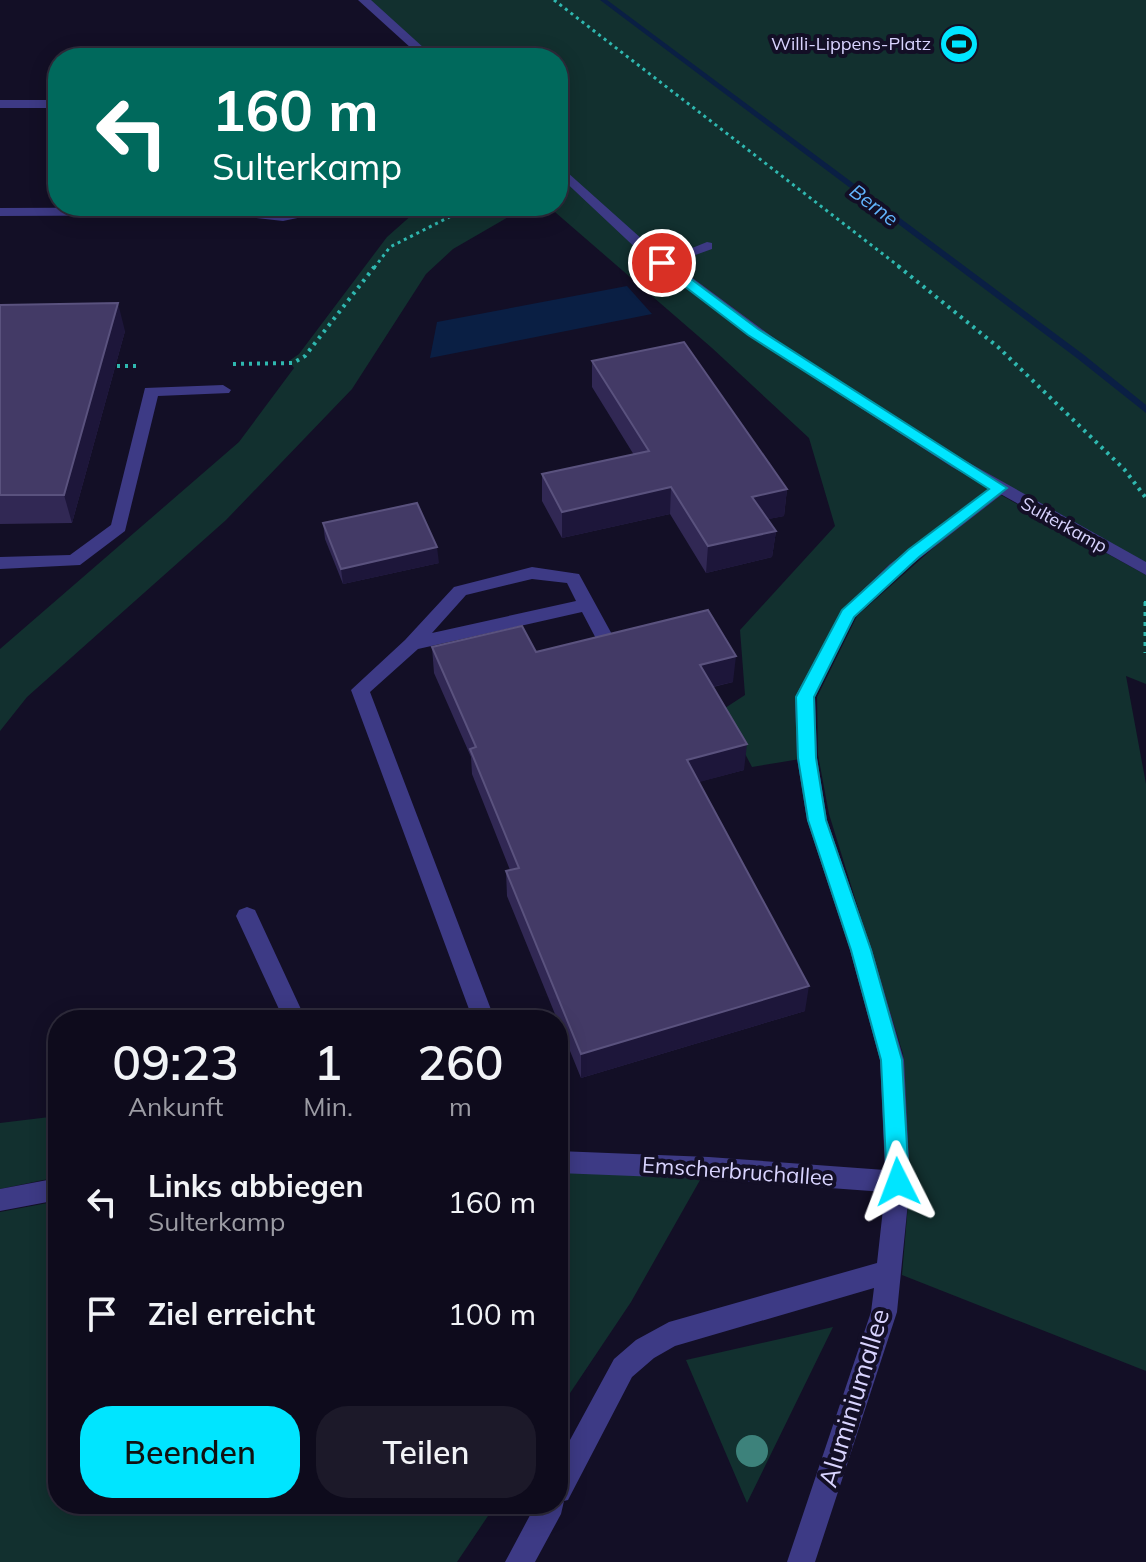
<!DOCTYPE html>
<html lang="de">
<style>
:root{--surface:#0e0b1c;--page:#1c1929;--text:#f1f3f6;--muted:#9b9ba3;--line:#2e2b3b;--accent:#00e5ff}
body{margin:0;font-family:Mulish,sans-serif;background:var(--page);color:var(--text);height:100vh;display:flex;flex-direction:column;font-size:30px;white-space:nowrap}
*{box-sizing:border-box;margin:0}
p{font-size:26px;color:var(--muted)}
.icon{flex:none;width:44px;height:44px;fill:none;stroke:currentColor;stroke-width:2;stroke-linecap:round;stroke-linejoin:round}
.map{position:relative;flex:1;overflow:hidden}
.sheet{position:absolute;left:48px;top:1010px;width:520px;height:504px;display:flex;flex-direction:column;background:var(--surface);border-radius:32px;box-shadow:0 4px 20px #0003,0 0 0 2px var(--line)}
.sheet>*{flex:none}
.guide{position:absolute;left:48px;top:48px;width:520px;height:168px;border-radius:32px;box-shadow:0 4px 20px #0003,0 0 0 2px var(--line);background:#00695c;color:#fff;overflow:hidden}
.pin{position:absolute;display:grid;place-items:center;width:68px;height:68px;color:#fff;margin:-34px;border:4px solid #fff;border-radius:50%;box-shadow:0 2px 8px #0007}
.me{position:absolute;width:88px;margin:-44px;rotate:357deg;stroke-linejoin:round;filter:drop-shadow(0 0 6px #0008)}
.turn{display:flex;align-items:center;gap:28px;height:168px;padding:0 32px;font-size:36px}
.turn .icon{width:104px;height:104px;stroke-width:2.5}
.turn b{display:block;font-size:56px;line-height:68px}
.eta{display:flex;justify-content:space-evenly;align-items:center;height:136px;text-align:center}
.eta b{font-size:48px;font-weight:600;line-height:56px}
.action{display:flex;gap:16px;margin-top:auto;padding:16px 32px}
.action a{flex:1;height:92px;border-radius:32px;background:var(--accent);color:#111;font-size:32px;font-weight:600;line-height:92px;text-align:center}
.action a+a{background:var(--page);color:var(--text)}
ul{padding:0;list-style:none}
li{display:flex;align-items:center;gap:24px;height:112px;padding:0 32px}
li div{flex:1}
li b{display:block;font-size:30px}
li em{font-style:normal}
.map>svg:first-child{display:block}
.green{fill:#12302f}
.water{fill:#0a1f44}
.lines{fill:none;stroke-linecap:round;stroke-linejoin:round}
.stream{fill:#0a1f44;fill-rule:evenodd}
.path-far2{stroke:#2fb8b0;stroke-width:3;stroke-dasharray:3 4;stroke-linecap:butt}
.path-far1{stroke:#2fb8b0;stroke-width:4;stroke-dasharray:3 5;stroke-linecap:butt}
.path{stroke:#2fb8b0;stroke-width:5;stroke-dasharray:4 6;stroke-linecap:butt}
.service{fill:#3d3a85;fill-rule:evenodd}
.minor{fill:#3d3a85;fill-rule:evenodd}
.tertiary{fill:#3d3a85;fill-rule:evenodd}
.tree{fill:#3d827b}
.wall{fill:#312854}
.shaded-wall{fill:#1d163a}
.building{fill:#433a66;stroke:#5a527e;stroke-width:2}
.route{fill:#00e5ff;stroke:#0095a6;stroke-width:2}
.labels{text-anchor:middle;stroke-width:8;stroke-linejoin:round;paint-order:stroke}
.far-poi-label{font-size:18px;fill:#d9d4ff;stroke:#130f26;text-anchor:end}
.far-street-label{font-size:18px;fill:#d9d4ff;stroke:#130f26}
.far-water-label{font-size:20px;font-style:italic;fill:#62b6ff;stroke:#130f26}
.street-label{font-size:22px;fill:#d9d4ff;stroke:#130f26}
.near-street-label{font-size:26px;fill:#d9d4ff;stroke:#130f26}
</style>
<div class="map">
<svg width="1146" height="1562" viewBox="0 0 1146 1562">
<rect width="100%" height="100%" fill="#130f26"/>
<path class="green" d="M366 0H1146V565L1002 487 756 331 664 261 558 166V58H431Z
M558 171 645 252 992 488 910 550 844 610 816 658 799 696 800 759 752 767 722 710 745 695 740 630 835 526 809 438 712 348 548 206H558Z
M422 206H527L453 249 426 274 352 389 226 520 27 697 0 731V649L239 442 294 368 289 361 299 354 387 237Z
M1001 495 1146 575V684L1126 676 1146 784V1371L902 1275 910 1181 903 1054 829 814 818 755 817 697 857 616 941 541Z
M58 1116V1177L0 1189V1123Z
M558 1169 704 1173 631 1302 558 1411Z
M58 1201V1504H496L457 1562H0V1212Z
M833 1327 747 1503 686 1360Z"/>
<path class="water" d="M627 286 652 314 430 358 437 322Z"/>
<g class="lines">
<path class="stream" d="M600 0H607L1084 355 1146 405V413L1078 359Z"/>
<path class="path-far2" d="M554 0 901 268
M374 268 390 247 471 206"/>
<path class="path-far1" d="M898 266 998 347 1124 469 1146 498
M233 364 293 363 305 356 375 266
M109 366H139
M1146 601V604"/>
<path class="path" d="M1146 602V653"/>
<path class="service" d="M0 100H58V108H0Z
M305 206H323L307 216 283 221 230 215 0 216V208L230 207 283 213Z
M707 242 712 243V249L662 267 655 263Z
M223 385 231 390 229 393 158 396 125 531 80 565 0 569V557L70 555 111 525 145 388Z
M532 567 579 574 614 638H629L631 642 629 646 609 652 602 650 582 612 418 649 370 692 495 1020H473L351 690 405 640 454 587ZM532 579 567 583 576 601 432 633 466 595Z
M247 907 255 910 306 1020H284L236 916 239 910Z
M898 1171 907 1174 910 1182 897 1312 815 1562H787L871 1312 874 1288 675 1346 654 1358 632 1377 568 1500 564 1501 561 1514 535 1562H505L536 1504H558V1462L614 1359 636 1340 669 1322 877 1263 886 1182 889 1174Z"/>
<path class="minor" d="M999 483 1007 488 1005 492 902 572 855 617 815 697 817 758 827 820 872 950 904 1060 910 1182 907 1190 898 1193 709 1179 558 1173V1151L709 1157 885 1170 880 1060 850 950 807 820 797 758 795 697 842 610 890 564Z
M58 1178V1200L0 1211V1189Z"/>
<path class="tertiary" d="M358 0H371L435 58H422Z
M558 164 652 248 782 344 964 460 1146 562V575L952 467 771 350 642 254 558 175Z"/>
</g>
<circle class="tree" cx="752" cy="1451" r="16"/>
<path class="wall" d="M0 305 125 331 72 523 0 524Z
M592 361 787 489 784 516 768 519 776 531 772 557 706 573 670 514 562 538 542 501V474L634 455 592 387Z
M323 523 439 563 343 584 325 539Z
M432 647 536 652 733 682 713 687 744 770 698 782 805 1011 581 1078 507 896 506 871 510 870 472 774 471 757 434 673Z"/>
<path class="shaded-wall" d="M118 303 125 331 72 523 64 495Z
M671 487 670 514 562 538V512Z
M787 489 784 516 750 523 752 497Z
M776 531 772 557 706 573 708 546Z
M437 547 439 563 343 584 341 569Z
M736 656 733 682 698 690 700 665Z
M747 744 744 770 685 786 687 760Z
M809 986 805 1011 581 1078V1054Z"/>
<path class="building" d="M118 303 64 495H0V305Z
M684 342 787 489 752 497 776 531 708 546 671 487 562 512 542 474 649 451 592 361Z
M417 503 437 547 341 569 323 523Z
M708 610 736 656 700 665 747 744 687 760 809 986 581 1054 506 871 519 868 470 749 476 747 432 647 522 626 536 652Z"/>
<path class="route" d="M658 261H667L758 329 1007 488 919 557 854 617 814 697 816 758 826 820 871 950 902 1060 909 1182 906 1190 898 1193 890 1190 887 1182 881 1060 851 950 808 820 798 758 796 697 842 610 908 550 989 489 748 335 658 266Z"/>
<defs>
<g id="stadium-disc" transform="scale(2)"><circle r="9.5" fill="#00e5ff" stroke="#130f26"/><path d="M0-5a6.5 5 0 1 0 0 10a6.5 5 0 1 0 0-10ZM-3.5-1.8h7v3.6h-7Z" fill="#111"/></g>
</defs>
<g fill-rule="evenodd">
<use href="#stadium-disc" x="959" y="44"/>
</g>
<g class="labels">
<g class="far-poi-label">
<text x="931" y="50">Willi-Lippens-Platz</text>
</g>
<g class="far-street-label">
<text transform="translate(1064 525) rotate(29)" y="6">Sulterkamp</text>
</g>
<g class="far-water-label">
<text transform="translate(874 205) rotate(37)" y="7">Berne</text>
</g>
<g class="street-label">
<text transform="translate(738 1171) rotate(4)" y="8">Emscherbruchallee</text>
</g>
<g class="near-street-label">
<text transform="translate(854 1398) rotate(-73)" y="9">Aluminiumallee</text>
</g>
</g>
</svg>
<div class="pin" style="left:662px;top:263px;background:#d93025"><svg class="icon" aria-label="arrive" viewBox="0 0 24 24"><path d="M6 21V4h12l-3 4 3 4H6"/></svg></div>
<svg class="me" style="left:898px;top:1182px" viewBox="-20 -20 40 40"><path d="M0-17L14 15 0 8-14 15z" fill="#00e5ff" stroke="#fff" stroke-width="4"/></svg>
<div class="guide">
<div class="turn"><svg class="icon" aria-label="left" viewBox="0 0 24 24"><path d="M17 20v-9H6M10 6l-5 5 5 5"/></svg><div><b>160 m</b>Sulterkamp</div></div>
</div>
<section class="sheet">
<div class="eta">
<div><b>09:23</b><p>Ankunft</p></div>
<div><b>1</b><p>Min.</p></div>
<div><b>260</b><p>m</p></div>
</div>
<ul>
<li><svg class="icon" aria-label="left" viewBox="0 0 24 24"><path d="M17 20v-9H6M10 6l-5 5 5 5"/></svg><div><b>Links abbiegen</b><p>Sulterkamp</p></div><em>160 m</em></li>
<li><svg class="icon" aria-label="arrive" viewBox="0 0 24 24"><path d="M6 21V4h12l-3 4 3 4H6"/></svg><div><b>Ziel erreicht</b></div><em>100 m</em></li>
</ul>
<div class="action"><a>Beenden</a><a>Teilen</a></div>
</section>
</div>
